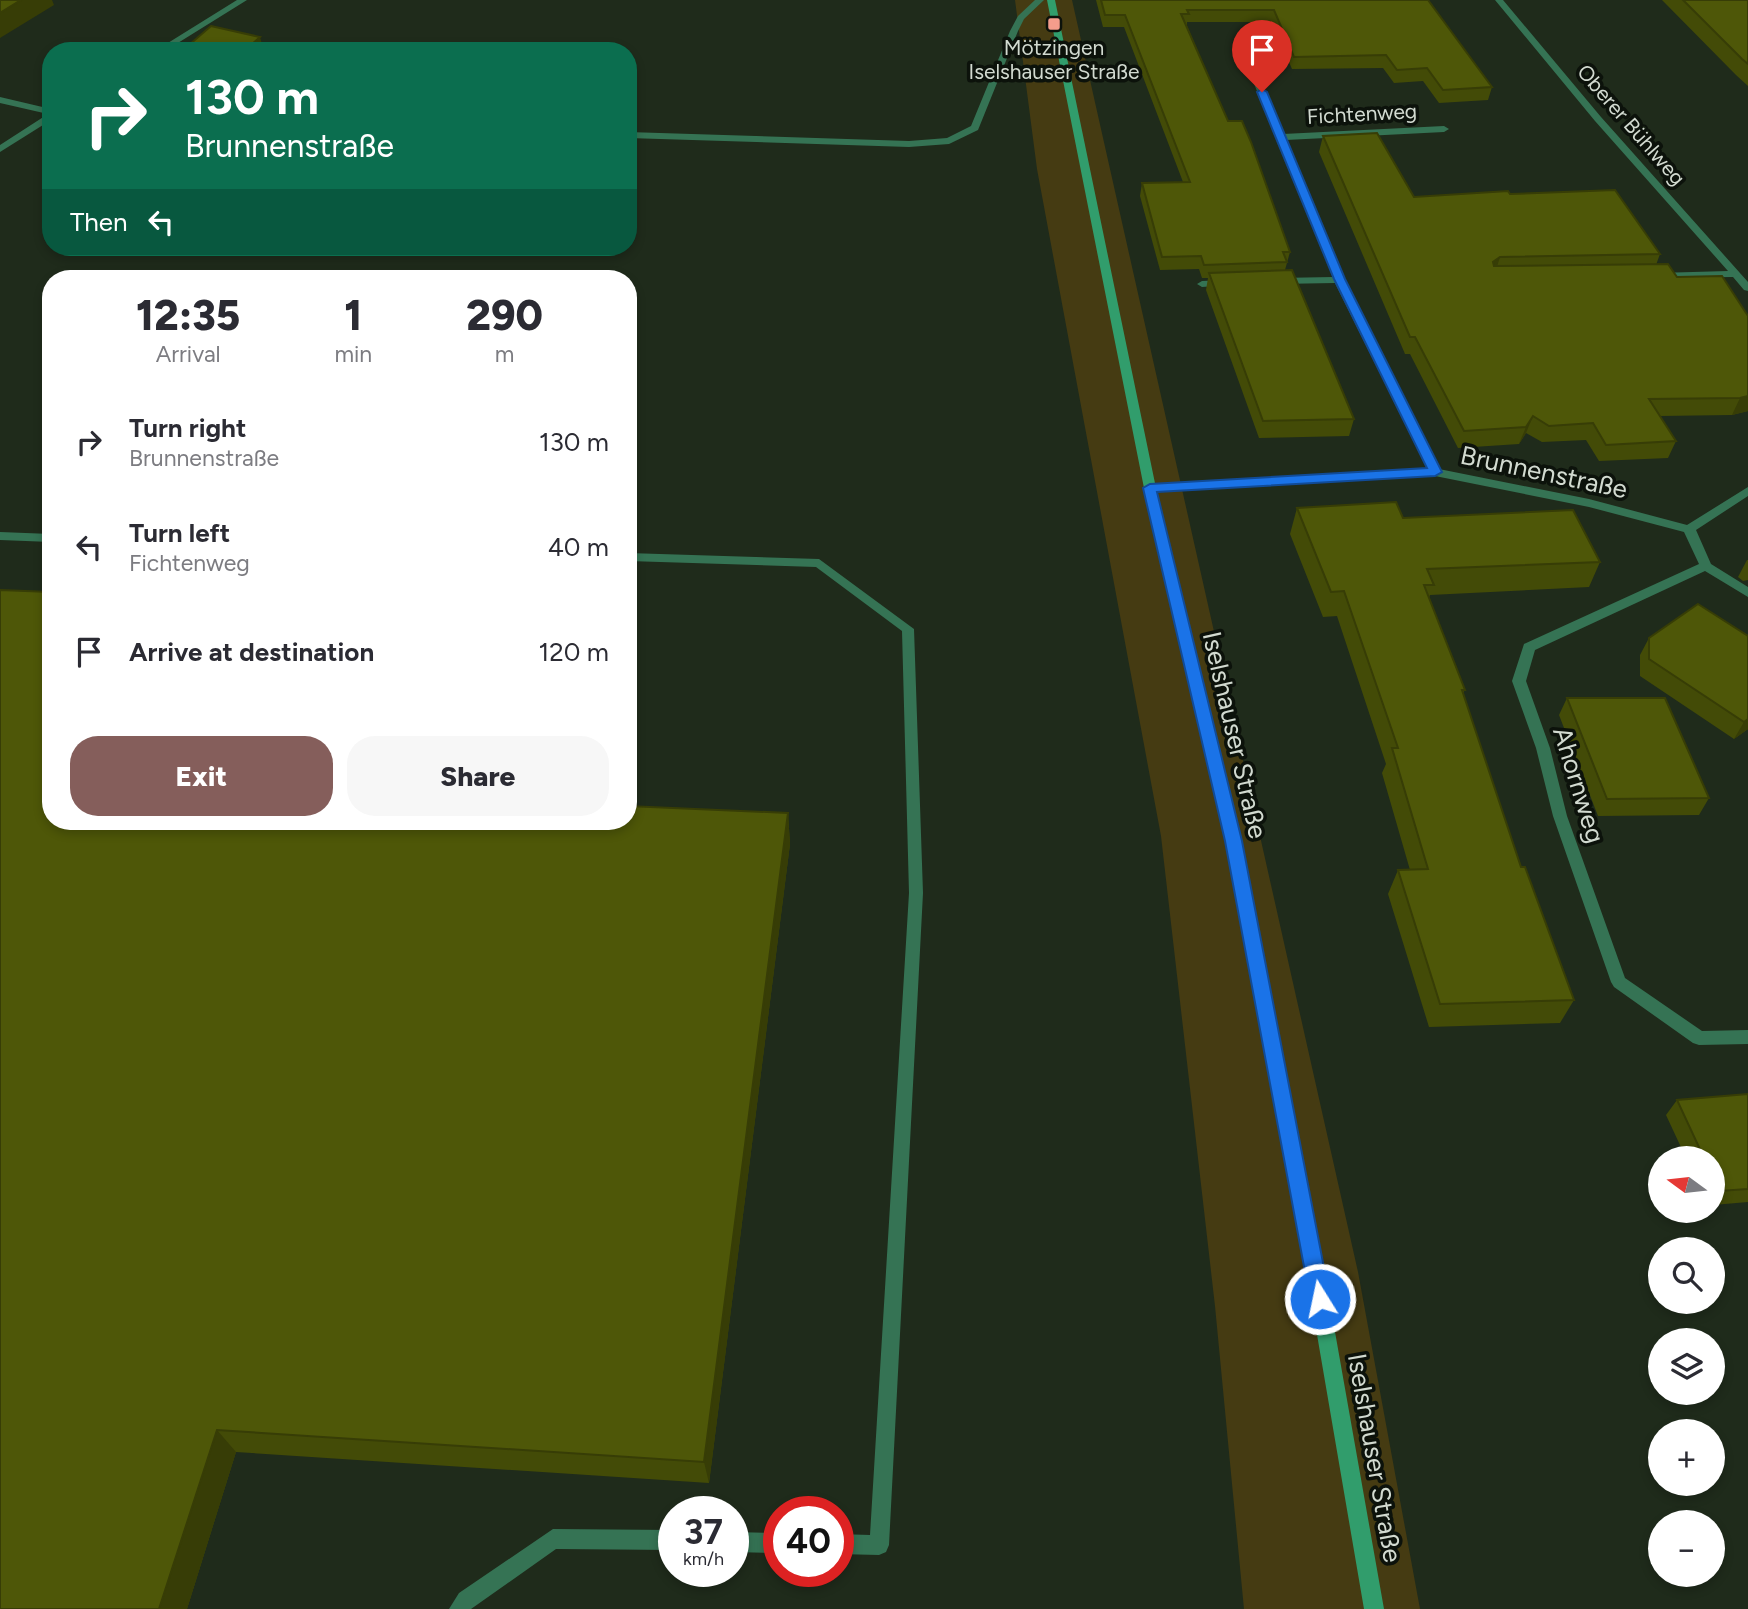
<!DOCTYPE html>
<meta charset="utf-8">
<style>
:root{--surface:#fff;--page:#f7f7f7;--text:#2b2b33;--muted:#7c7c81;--accent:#855e5b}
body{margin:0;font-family:Figtree,sans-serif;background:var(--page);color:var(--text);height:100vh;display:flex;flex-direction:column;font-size:26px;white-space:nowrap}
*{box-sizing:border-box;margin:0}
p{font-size:23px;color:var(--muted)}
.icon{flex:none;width:38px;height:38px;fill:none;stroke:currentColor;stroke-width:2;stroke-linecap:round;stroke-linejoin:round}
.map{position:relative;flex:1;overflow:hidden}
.sheet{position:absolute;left:42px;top:270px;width:595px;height:560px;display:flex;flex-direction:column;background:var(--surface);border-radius:28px;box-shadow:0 4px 10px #0003}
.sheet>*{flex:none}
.guide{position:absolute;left:42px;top:42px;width:595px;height:214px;border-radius:28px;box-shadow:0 4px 10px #0003;background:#0b6e4f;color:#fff;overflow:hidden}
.needle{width:46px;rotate:285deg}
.fabs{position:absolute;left:1648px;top:1146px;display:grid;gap:14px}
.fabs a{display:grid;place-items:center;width:77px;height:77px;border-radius:50%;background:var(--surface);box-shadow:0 4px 10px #0003;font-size:35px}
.speed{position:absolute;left:658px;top:1496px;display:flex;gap:14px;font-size:35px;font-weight:700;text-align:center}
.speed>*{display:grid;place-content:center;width:91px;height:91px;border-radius:50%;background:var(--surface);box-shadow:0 4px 10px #0003;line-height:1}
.speed small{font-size:18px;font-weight:400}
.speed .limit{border:10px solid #d22;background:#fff;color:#111}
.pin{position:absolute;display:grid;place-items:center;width:60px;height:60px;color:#fff;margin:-72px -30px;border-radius:50% 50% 50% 0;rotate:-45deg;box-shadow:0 0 7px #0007}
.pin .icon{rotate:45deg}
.me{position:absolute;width:77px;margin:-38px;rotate:350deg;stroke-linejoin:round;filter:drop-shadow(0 0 5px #0008)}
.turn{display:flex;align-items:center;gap:24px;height:147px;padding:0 28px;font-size:32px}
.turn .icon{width:91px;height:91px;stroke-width:2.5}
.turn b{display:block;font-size:49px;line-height:60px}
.then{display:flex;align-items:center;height:66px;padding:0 28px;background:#0003;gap:14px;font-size:26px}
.eta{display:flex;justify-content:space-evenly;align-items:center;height:119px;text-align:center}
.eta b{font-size:42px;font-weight:800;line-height:49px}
.button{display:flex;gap:14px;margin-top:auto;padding:14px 28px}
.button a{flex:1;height:80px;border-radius:28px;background:var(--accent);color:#fff;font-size:28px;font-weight:800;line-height:80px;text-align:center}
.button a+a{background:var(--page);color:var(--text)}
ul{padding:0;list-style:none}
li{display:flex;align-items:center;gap:21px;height:105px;padding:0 28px}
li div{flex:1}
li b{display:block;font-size:26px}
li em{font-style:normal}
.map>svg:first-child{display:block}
.green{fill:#453b12}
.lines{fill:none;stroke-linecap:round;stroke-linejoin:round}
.lane{fill:#357354;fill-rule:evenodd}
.street{fill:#357354;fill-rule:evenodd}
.secondary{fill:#319d6c;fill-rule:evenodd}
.wall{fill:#434b07}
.shaded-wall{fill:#373d06}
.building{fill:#4e5708;stroke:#373d06;stroke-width:2}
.route{fill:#1a73e8;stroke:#114b97;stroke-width:2}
.poi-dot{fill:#f49d8c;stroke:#0c120b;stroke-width:2.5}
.labels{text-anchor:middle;stroke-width:7;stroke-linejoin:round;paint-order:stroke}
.far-poi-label{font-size:21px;fill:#d2dad0;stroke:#0c120b}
.far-street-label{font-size:21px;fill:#d2dad0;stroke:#0c120b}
.street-label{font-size:26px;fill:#d2dad0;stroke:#0c120b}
</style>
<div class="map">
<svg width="1748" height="1609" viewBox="0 0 1748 1609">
<rect width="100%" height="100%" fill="#1f2b1b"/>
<path class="green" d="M1015 0H1072L1358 1272 1420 1609H1244L1215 1306 1161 836 1037 169Z"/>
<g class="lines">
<path class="lane" d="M0 532 51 534V542L0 540Z
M628 553 819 559 914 629 923 893 889 1545 886 1552 879 1555 838 1554V1534L870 1535 909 893 902 631 816 567 628 561Z
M553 1529 674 1530V1550L556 1549 471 1609H449L459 1593Z
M733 1532 779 1533V1553L733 1552Z"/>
<path class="street" d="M237 0H247L165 51H155Z
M1035 0H1044L1024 19 1018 31 978 130 949 144 909 147 628 138V132L909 141 947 138 971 126 1010 31 1018 16Z
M1495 0H1503L1601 117 1748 282V291L1744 290 1733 277 1653 278V274L1657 273 1728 271 1595 121Z
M1243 44 1247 47 1283 134 1444 126 1449 129 1444 132 1286 140 1344 280 1439 469 1589 499 1687 525 1748 487V496L1696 530 1711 564 1748 587V597L1705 571 1535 650 1526 681 1550 748 1567 816 1625 978 1702 1031 1748 1030V1044L1699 1045 1693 1043 1614 987 1611 982 1553 816 1536 748 1512 681 1524 644 1699 564 1684 532 1589 507 1435 476 1150 492 1144 488 1150 484 1428 469 1335 283 1278 284 1273 281 1278 278 1333 277 1239 47Z
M0 97 51 109V120L0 152V145L48 114 0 103Z
M1226 280 1231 283 1230 285 1202 287 1197 284 1202 281Z"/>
<path class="secondary" d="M1047 0H1055L1156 488 1240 840 1320 1247 1384 1609H1364L1302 1247 1226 840 1144 488Z"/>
</g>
<path class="wall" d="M1096 0H1428L1492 87 1488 100 1439 103 1423 81 1394 83 1383 68 1292 69 1271 22H1187V26L1228 121 1290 252 1285 270 1354 419 1349 436 1259 438 1206 290 1208 278H1202L1199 269 1160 270 1140 196 1142 183 1183 182 1124 27H1103Z
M1662 0H1748V86L1736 75Z
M1323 136 1414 197 1510 194 1660 254 1656 265 1748 316V411L1732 415 1659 416 1676 441 1668 458 1599 461 1586 440 1542 442 1526 433 1519 444 1458 448 1410 354H1405L1319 152Z
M1297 508 1403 518 1600 562 1589 587 1430 595 1429 598 1465 690 1463 693 1521 867 1574 1000 1560 1023 1429 1027 1388 894 1398 870H1410L1382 773 1386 764 1337 616 1323 617 1290 534Z
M1747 560H1748V580L1743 581 1738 577Z
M1698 604 1748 729 1734 739 1640 676V655L1649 638Z
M1567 698 1709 798 1699 815 1598 816 1559 715Z
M788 813 790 844 709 1483 236 1452 187 1609H0L51 821Z
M1748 1094V1202L1713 1205V1158H1686L1666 1115 1677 1100Z"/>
<path class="shaded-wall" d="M0 0H52L54 5 0 38Z
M260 37 264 51H244Z
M1500 257 1495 273 1493 262Z
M1748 396V411L1732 415 1740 398Z
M1533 416 1526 433 1519 444 1526 427Z
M1748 719V729L1734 739 1744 722Z
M788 813 790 844 709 1483 704 1462Z
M217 1430 236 1452 187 1609H159Z"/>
<path class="building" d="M0 0H21L0 13Z
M1101 0H1428L1492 87 1443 90 1427 68 1397 70 1386 55 1294 57 1274 10H1187L1189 14H1181L1228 121H1242L1251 142 1290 252H1283L1287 262 1204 265 1201 256 1162 257 1142 183 1190 182 1125 15H1105Z
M1683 0H1748V64L1742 59Z
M211 26 260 37 244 51H182Z
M1377 133 1414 197 1508 191 1510 194 1615 190 1660 254 1500 257 1493 262 1494 266 1668 264 1677 277 1722 276 1748 316V396L1740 398 1649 399 1676 441 1606 445 1593 423 1549 426 1533 416 1526 427 1464 431 1415 337H1410L1323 136Z
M1292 270 1354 419 1263 421 1209 273Z
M1396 502 1403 518 1573 510 1600 562 1427 569 1434 585H1424L1465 690H1462L1521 867H1525L1574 1000 1440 1004 1398 870 1428 869 1392 748H1398L1344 591 1331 592 1297 508Z
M0 590 51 592V821H628V806L788 813 704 1462 217 1430 159 1609H0Z
M1698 604 1748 636V719L1744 722 1649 659V638Z
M1567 698H1665L1709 798 1607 799Z
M1748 1094V1189L1719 1191 1713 1178V1158H1704L1677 1100Z"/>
<path class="route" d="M1262 89 1267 92 1345 279 1442 472 1435 476 1157 492 1242 841 1330 1299 1327 1306 1320 1309 1313 1306 1310 1299 1225 841 1143 488 1150 484 1427 468 1334 279 1257 92Z"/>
<rect class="poi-dot" x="1047" y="17" width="14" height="14" rx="3.5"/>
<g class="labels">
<g class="far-poi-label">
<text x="1054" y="55">Mötzingen<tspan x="1054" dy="24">Iselshauser Straße</tspan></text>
</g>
<g class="far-street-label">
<text transform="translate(1362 114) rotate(-3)" y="7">Fichtenweg</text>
<text transform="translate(1631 125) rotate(49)" y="7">Oberer Bühlweg</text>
</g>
<g class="street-label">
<text transform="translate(1544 472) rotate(12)" y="9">Brunnenstraße</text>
<text transform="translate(1235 735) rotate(77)" y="9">Iselshauser Straße</text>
<text transform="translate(1579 785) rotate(73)" y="9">Ahornweg</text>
<text transform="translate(1375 1458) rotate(80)" y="9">Iselshauser Straße</text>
</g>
</g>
</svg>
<div class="fabs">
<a><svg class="needle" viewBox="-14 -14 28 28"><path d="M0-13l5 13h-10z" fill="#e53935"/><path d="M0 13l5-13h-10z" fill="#7c7c81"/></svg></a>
<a><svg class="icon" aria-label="search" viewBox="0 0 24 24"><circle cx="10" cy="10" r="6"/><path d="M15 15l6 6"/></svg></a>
<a><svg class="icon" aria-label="layers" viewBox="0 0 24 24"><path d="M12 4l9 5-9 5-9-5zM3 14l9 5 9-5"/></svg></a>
<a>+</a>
<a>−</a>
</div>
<div class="speed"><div>37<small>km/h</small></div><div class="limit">40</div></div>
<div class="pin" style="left:1262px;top:92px;background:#d93025"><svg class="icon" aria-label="arrive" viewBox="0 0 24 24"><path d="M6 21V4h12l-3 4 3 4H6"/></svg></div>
<svg class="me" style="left:1320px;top:1299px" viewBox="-20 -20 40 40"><circle r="17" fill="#1a73e8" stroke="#fff" stroke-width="3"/><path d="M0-11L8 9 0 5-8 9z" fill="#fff"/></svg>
<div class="guide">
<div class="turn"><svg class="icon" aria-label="right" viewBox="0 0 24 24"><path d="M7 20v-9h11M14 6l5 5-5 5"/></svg><div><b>130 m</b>Brunnenstraße</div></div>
<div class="then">Then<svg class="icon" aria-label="left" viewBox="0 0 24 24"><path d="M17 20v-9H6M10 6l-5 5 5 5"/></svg></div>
</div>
<section class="sheet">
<div class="eta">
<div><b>12:35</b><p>Arrival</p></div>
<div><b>1</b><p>min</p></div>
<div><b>290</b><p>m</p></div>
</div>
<ul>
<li><svg class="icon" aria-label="right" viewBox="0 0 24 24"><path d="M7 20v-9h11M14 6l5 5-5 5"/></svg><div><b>Turn right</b><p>Brunnenstraße</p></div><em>130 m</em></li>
<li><svg class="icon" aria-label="left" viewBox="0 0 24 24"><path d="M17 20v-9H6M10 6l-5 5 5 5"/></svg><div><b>Turn left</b><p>Fichtenweg</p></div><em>40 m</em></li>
<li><svg class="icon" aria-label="arrive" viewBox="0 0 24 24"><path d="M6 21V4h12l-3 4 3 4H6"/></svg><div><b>Arrive at destination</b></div><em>120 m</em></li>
</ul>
<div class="button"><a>Exit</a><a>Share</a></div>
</section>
</div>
